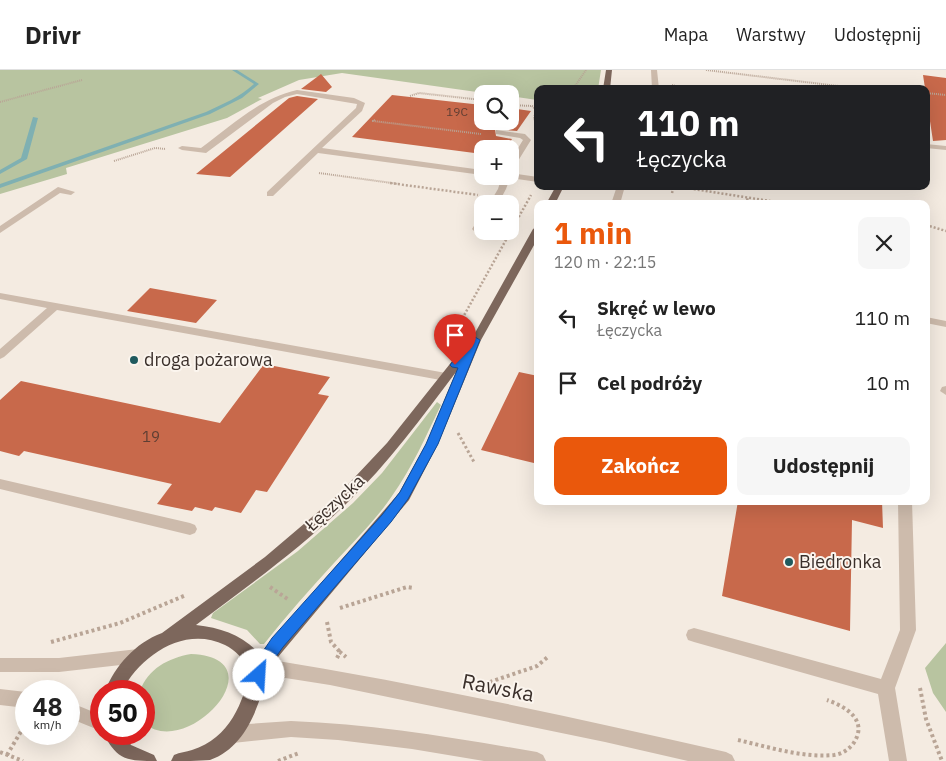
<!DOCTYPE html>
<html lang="pl">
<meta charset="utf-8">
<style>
:root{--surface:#fff;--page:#f6f6f6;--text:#222;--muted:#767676;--line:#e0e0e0;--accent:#ea580c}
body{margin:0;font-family:"IBM Plex Sans",sans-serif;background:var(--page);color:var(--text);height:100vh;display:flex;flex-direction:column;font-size:19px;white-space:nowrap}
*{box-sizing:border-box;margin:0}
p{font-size:16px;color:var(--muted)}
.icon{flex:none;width:28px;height:28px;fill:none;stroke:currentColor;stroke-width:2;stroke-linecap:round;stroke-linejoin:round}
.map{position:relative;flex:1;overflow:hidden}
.sheet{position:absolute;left:534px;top:130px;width:396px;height:305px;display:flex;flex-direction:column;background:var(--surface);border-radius:10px;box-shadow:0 5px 20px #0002}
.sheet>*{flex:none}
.guide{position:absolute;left:534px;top:15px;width:396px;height:105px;border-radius:10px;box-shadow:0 5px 20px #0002;background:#202124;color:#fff;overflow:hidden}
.buttons{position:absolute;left:474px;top:15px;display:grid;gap:10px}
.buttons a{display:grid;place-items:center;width:45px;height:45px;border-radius:10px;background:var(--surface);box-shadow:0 5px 20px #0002;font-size:25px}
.speed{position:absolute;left:15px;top:610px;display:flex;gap:10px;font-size:25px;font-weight:700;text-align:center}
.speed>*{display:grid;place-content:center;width:65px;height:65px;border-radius:50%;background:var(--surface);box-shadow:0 5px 20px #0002;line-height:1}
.speed small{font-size:12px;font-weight:400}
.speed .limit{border:8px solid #d22;background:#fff;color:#111}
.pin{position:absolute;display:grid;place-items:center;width:42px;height:42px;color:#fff;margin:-51px -21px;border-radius:50% 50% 50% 0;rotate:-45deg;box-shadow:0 0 5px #0007}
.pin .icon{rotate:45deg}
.me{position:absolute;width:55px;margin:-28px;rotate:26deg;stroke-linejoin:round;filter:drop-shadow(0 0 4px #0008)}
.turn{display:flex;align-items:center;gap:18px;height:105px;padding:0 20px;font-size:22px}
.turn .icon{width:65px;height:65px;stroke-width:2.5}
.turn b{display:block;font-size:35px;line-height:42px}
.round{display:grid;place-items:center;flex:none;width:52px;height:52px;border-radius:10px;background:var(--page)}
.summary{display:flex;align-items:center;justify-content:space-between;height:85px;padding:0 20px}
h1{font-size:30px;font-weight:700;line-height:38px;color:var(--accent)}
.primary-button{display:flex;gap:10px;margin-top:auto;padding:10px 20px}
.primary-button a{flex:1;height:58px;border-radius:10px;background:var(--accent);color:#fff;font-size:20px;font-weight:700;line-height:58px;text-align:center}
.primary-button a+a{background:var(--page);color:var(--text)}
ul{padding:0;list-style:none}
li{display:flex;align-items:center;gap:15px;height:65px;padding:0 20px}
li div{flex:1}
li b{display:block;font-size:19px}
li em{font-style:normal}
header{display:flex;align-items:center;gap:30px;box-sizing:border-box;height:70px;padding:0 25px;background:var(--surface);border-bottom:1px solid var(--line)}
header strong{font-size:24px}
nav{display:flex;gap:28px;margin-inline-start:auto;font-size:18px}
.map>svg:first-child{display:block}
.green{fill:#b8c4a0}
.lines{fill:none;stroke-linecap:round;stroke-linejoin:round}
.stream{fill:#7fb0b2;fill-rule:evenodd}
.building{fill:#c8694b}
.path-far3{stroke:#b9a596;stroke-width:2;stroke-dasharray:1 1;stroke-linecap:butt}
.path-far2{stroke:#b9a596;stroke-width:2.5;stroke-dasharray:2 2;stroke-linecap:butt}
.path-far1{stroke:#b9a596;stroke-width:3;stroke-dasharray:2.5 2.5;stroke-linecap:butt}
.path{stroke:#b9a596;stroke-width:4;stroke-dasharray:3 3;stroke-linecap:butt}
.minor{fill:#cdbbac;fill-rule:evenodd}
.major{fill:#7d675c;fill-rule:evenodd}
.route{fill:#1a73e8;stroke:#114b97}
.poi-dot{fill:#1f5a5e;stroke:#fbf5ee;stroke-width:2}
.labels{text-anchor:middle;stroke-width:4;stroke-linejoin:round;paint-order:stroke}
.far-number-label{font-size:12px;fill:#5e3e33}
.number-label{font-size:15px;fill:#5e3e33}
.poi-label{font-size:18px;fill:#3b302b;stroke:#fbf5ee;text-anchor:start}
.street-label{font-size:18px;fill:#3b302b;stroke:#fbf5ee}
.near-street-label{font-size:21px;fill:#3b302b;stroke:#fbf5ee}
</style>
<header>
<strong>Drivr</strong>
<nav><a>Mapa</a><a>Warstwy</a><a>Udostępnij</a></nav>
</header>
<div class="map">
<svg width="946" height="691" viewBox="0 0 946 691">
<rect width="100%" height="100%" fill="#f4ebe1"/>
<path class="green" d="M0 0H601L598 19H538L537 30 510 26V24H491L342 3 299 10 258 28 262 29 227 48 66 98 67 104 0 124Z
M437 332 441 335C426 366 412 398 392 426 376 450 354 471 334 493 310 519 286 546 264 574H260L247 560 211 548 213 543 298 481 353 433 382 403Z
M946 573V642L933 623 925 598Z
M191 584C281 588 187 691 144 653V621H140C148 599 168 588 191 584Z"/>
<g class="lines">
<path class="stream" d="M232 0H237L259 14 242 28 210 44 0 118V114L206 42C223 34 240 27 254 14Z
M33 47 38 48 27 89 0 104V100L21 88Z"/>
</g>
<path class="building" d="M321 4 332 17 326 22 301 19Z
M923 5 946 8V70L933 71Z
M392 25 482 35V51H510V38L531 41 517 61 495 59 496 66 512 69 506 79H482V84L352 67Z
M297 26 318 29 230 107 196 104 289 28Z
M150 218 217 230 196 253 127 241Z
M264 294 330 307 318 324 329 326 267 422 256 420 241 443 215 437 212 441 195 437 192 441 157 434 172 414 24 381 19 386 0 381V330L21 311 220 353Z
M519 302 538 306V394L481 380Z
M738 431H882L883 458 852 450 850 561 722 526Z"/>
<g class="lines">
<path class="path-far3" d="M706 0 863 19 873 17 890 19
M672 15 686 19
M573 19 586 0
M926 23 946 25
M410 26 419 23 482 30
M0 32 82 10
M510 35 532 36 537 41 534 47 536 55
M375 50 373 51 481 64
M114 91 155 78 166 79
M319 103 399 114"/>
<path class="path-far2" d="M390 113 478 125
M674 116 789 134
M672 123 674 116
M746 134 748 127
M926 155 946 161
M460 256 462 249 531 125"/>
<path class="path-far1" d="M458 363 474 392"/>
<path class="path" d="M270 517 289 530
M340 538 407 517 414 518
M327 552 331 572 340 582
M51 572 120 553 186 525
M337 588 340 582 346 587
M484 614 537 596 549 586
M920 618 926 649 942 691
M738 670C769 677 802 688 834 685 842 684 848 680 853 674 869 651 847 637 827 630
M0 682 23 691
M7 685 26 653
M278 691 299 683"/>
<path class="minor" d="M651 0H657L659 19H652Z
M297 20 354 28 365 33 362 41 322 78 482 100V105L318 83 273 126H267V122L356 38 357 34 297 24 285 27 273 33 206 83 182 80 178 78 182 76 201 78C231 56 260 28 297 20Z
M496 60 525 64 531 70 513 99H510V91L523 70 520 68 496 64Z
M926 74 946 76V80L926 78Z
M510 103 538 107V112L510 108 506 119 498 134H489L498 119 502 106H510Z
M617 116H625L620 134H611Z
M58 117 75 122 71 125 60 123 0 163V156Z
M482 147V157L480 161H474L472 159 479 148Z
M0 223 446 303 452 307 446 311 57 240 4 287 0 289V279L47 238 0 229Z
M926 247 946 251V257L926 253Z
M946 316V325L940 321 942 317Z
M0 409 190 453 195 455 197 459 195 463 190 465 0 419Z
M898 431H912L916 560 895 618 907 691H889L878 624 694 572 688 570 686 565 688 560 694 558 881 609 900 560Z
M138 579 144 581 146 586 144 591 138 593 59 602H0V588H59Z
M260 588C416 613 572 647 726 682L732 685 735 691H688L605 672 330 615 260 604 254 601 252 596 254 591Z
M0 619 26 622V638L0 635Z
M69 632 101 645V661L69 648Z
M291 651C374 654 455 668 537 682L543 685 546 691H484L412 679 338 670 291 667 233 673 227 670 224 664 227 658 233 655Z"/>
<path class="major" d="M606 0H612L610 19H603Z
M556 116H564L555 134H546Z
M538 156V168L481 270 438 374 409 430 268 599C260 634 247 677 210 690 199 691 182 691 171 691L174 685C180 682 186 682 192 680 230 668 243 633 251 598 244 590 235 580 225 575 184 555 140 586 122 621H105C115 596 135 573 162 563L265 487 338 425 387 373 461 280 466 279 533 159ZM456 302 426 374 399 423 260 584C242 565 222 558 196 555 248 516 300 479 347 433 388 394 422 347 456 302Z
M104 664H124L131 675 154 685 157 691C129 691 117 691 104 664Z"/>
</g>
<path class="route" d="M475 267 480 270 438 374 408 429 391 452 283 577 268 598 264 610 259 612 253 610 251 605 253 596 272 568 382 445 400 422 426 374 458 298 452 297 450 295 471 268Z"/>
<g class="poi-dot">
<circle cx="134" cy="290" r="5"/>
<circle cx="789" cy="492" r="5"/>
</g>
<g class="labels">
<g class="far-number-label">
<text x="457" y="46">19C</text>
</g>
<g class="number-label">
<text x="151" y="372">19</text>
</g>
<g class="poi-label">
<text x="144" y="296">droga pożarowa</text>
<text x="799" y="498">Biedronka</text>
</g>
<g class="street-label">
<text transform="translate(335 433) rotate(-43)" y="6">Łęczycka</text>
</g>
<g class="near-street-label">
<text transform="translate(498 618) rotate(11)" y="7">Rawska</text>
</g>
</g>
</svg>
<div class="buttons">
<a><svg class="icon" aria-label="search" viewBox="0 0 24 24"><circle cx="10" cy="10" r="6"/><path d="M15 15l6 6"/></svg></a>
<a>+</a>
<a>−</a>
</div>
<div class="speed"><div>48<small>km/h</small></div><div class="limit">50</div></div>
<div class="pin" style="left:455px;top:295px;background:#d93025"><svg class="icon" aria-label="arrive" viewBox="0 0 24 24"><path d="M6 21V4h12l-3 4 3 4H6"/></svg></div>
<svg class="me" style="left:259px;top:605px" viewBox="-20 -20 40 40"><circle r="19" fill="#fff"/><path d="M0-13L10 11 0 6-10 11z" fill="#1a73e8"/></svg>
<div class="guide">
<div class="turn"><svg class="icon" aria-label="left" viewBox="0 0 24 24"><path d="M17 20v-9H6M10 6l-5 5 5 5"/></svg><div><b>110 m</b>Łęczycka</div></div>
</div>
<section class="sheet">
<div class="summary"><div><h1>1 min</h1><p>120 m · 22:15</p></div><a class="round"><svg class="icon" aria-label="close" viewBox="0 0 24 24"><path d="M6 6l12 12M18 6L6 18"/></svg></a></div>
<ul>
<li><svg class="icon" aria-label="left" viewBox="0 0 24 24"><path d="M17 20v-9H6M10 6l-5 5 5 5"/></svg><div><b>Skręć w lewo</b><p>Łęczycka</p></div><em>110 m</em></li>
<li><svg class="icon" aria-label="arrive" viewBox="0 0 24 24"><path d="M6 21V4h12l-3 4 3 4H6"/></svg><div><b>Cel podróży</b></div><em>10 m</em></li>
</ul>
<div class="primary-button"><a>Zakończ</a><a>Udostępnij</a></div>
</section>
</div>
